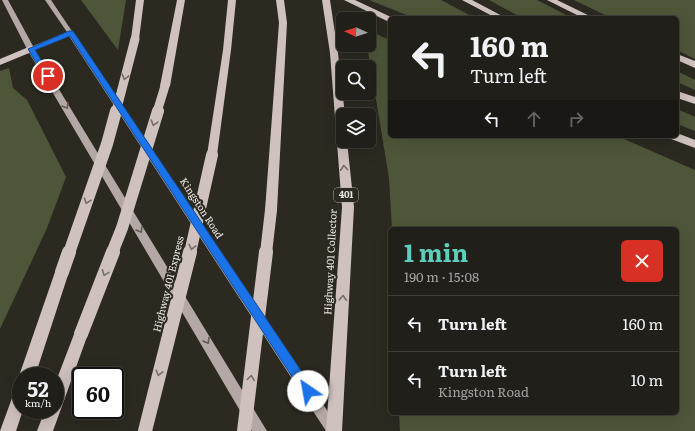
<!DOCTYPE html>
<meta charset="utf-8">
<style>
:root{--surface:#211f19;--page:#2d2c26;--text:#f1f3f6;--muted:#a2a2a2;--line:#3e3d38;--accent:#5ccebb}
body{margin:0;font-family:Literata,serif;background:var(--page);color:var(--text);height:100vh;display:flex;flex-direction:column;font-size:15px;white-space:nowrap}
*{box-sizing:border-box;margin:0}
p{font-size:13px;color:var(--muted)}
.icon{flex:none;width:22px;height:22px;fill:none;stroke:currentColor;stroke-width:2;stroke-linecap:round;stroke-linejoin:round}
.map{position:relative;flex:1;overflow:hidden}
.sheet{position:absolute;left:388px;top:227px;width:291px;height:188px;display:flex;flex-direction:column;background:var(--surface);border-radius:6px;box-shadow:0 4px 16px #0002,0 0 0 1px var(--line)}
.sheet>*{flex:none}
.banner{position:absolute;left:388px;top:16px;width:291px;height:122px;border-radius:6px;box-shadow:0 4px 16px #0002,0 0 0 1px var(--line);background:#211f19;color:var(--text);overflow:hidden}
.needle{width:26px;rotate:274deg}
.tools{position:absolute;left:336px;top:12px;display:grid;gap:8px}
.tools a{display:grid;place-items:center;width:40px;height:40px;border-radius:6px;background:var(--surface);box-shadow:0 4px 16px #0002,0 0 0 1px var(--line);font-size:20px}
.speed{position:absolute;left:12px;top:367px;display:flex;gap:8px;font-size:20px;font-weight:700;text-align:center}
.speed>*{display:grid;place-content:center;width:52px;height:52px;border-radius:50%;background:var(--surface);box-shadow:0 4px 16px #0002,0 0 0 1px var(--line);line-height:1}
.speed small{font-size:10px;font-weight:400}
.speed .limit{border:2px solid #111;border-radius:6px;background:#fff;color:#111}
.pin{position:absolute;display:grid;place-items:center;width:34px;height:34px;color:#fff;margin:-17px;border:2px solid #fff;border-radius:50%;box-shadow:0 1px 4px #0007}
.me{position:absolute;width:44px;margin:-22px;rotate:327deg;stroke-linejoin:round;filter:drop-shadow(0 0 3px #0008)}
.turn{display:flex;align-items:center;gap:14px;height:84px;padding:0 16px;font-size:18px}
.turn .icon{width:52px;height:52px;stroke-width:2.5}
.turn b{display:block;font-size:28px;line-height:34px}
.lanes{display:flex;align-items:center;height:38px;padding:0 16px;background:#0003;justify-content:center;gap:20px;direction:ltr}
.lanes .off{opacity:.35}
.round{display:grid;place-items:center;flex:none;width:42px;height:42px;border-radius:6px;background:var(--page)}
.headline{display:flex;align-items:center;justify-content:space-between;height:68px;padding:0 16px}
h1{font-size:24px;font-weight:700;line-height:30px;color:var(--accent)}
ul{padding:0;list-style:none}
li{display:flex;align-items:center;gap:12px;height:56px;padding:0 16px;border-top:1px solid var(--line)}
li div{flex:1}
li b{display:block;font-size:15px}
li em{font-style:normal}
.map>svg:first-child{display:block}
.green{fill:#4e5639}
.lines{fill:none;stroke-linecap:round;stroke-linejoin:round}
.major{fill:#b3a8a5;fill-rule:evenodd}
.highway{fill:#cec1be;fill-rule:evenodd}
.highway-bridge-far2{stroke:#cec1be;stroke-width:9}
.highway-bridge-far1{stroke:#cec1be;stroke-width:12}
.highway-bridge{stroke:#cec1be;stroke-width:14}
.oneway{stroke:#756d68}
.oneway2{stroke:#625c56}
.route{fill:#1a73e8;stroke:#114b97}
.labels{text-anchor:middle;stroke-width:4;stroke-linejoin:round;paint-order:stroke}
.shield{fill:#2c2921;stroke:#b2b0aa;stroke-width:1}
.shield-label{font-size:9px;font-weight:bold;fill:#eceae5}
.street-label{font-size:10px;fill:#eceae5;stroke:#2c2921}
</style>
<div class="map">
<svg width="695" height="431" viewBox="0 0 695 431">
<rect width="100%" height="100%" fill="#2c2921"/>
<path class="green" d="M81 0H126L118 50Z
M369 0H441L475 18H414Z
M489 0H537L572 18H522Z
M574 0H695V59L677 50V18H611Z
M369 31 390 40V136H617L695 170V431H400L399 413H677V229H392L389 178 367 45H369Z
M9 68 13 88 27 100 66 177 47 228 0 329V71Z
M677 71 695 80V90L677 82Z
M677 109 695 117V131L677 124Z"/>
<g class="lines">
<path class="major" d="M2 0H8L33 46 67 32 45 0H51L341 431H326L69 36 35 50 267 431H252L27 49Z"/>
<path class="highway" d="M136 0H144L139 39 135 42 131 39Z
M177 0H185L170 86 165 89 160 86Z
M228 0H236L231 50 217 155 216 158 212 159 208 158 207 155 223 50Z
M276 0H284L287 23 277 210 275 214 271 215 267 214 265 210 279 23Z
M322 0H330L338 53 345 115H343V141H347L354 207 342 431H326L342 207 330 53Z
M344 0H355L393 18H390V21H387Z
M462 0H472L506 18H496Z
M547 0H557L594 18H583Z
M31 46 34 47 35 49 34 51 0 65V59Z
M677 54 695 61V68L677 60Z
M677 91 695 97V104L677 98Z
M677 133 695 140V148L671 139 670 136H677Z
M62 266 67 268 69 272 35 376H21V380L19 376 55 272 57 268Z
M81 327 86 329 88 334 53 431H37L45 410H55V384L76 329Z
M21 384V410H23L16 431H0L16 387Z"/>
<path class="highway-bridge-far2" d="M116 112 135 39
M157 112 165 86"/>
<path class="highway-bridge-far1" d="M69 253 107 144 116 111
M112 253 122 228 158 111
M190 253 212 155
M266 253 271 210"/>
<path class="highway-bridge" d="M62 272 69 252
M81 334 113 252
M145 431 190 252
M244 431 266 252"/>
</g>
<defs><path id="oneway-chevron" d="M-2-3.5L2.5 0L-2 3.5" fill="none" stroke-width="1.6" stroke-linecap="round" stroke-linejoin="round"/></defs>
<g class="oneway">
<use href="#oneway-chevron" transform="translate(125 77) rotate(105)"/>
<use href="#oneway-chevron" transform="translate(154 123) rotate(107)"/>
<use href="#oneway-chevron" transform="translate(344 168) rotate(-95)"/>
<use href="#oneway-chevron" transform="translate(87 201) rotate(109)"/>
<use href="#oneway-chevron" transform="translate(192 247) rotate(104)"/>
<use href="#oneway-chevron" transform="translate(105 273) rotate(111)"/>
<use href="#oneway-chevron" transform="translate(343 298) rotate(-87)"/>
<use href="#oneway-chevron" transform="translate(159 373) rotate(104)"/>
<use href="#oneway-chevron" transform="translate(251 378) rotate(-82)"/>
</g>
<g class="oneway2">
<use href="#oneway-chevron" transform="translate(66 106) rotate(59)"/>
<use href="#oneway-chevron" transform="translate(140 230) rotate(59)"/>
<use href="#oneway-chevron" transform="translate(207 341) rotate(59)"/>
</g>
<path class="route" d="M69 31H73L312 387 314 391 312 395 308 397 304 395 70 36 35 50 51 76 48 78H45L28 49Z"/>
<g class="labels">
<rect class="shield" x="334" y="188" width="24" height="14" rx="3"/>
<g class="shield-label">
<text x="346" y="198">401</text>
</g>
<g class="street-label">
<text transform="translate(202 208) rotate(57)" y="4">Kingston Road</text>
<text transform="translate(330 262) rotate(-87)" y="4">Highway 401 Collector</text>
<text transform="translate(168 284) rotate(-76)" y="4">Highway 401 Express</text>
</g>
</g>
</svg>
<div class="tools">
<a><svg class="needle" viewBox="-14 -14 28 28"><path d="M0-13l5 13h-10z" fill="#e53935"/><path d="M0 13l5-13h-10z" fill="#a2a2a2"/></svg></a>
<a><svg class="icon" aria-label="search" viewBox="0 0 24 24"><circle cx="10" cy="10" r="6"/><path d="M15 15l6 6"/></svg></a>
<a><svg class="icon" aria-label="layers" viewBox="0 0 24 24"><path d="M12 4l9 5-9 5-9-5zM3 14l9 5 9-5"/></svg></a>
</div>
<div class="speed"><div>52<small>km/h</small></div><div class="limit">60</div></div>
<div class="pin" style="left:48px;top:76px;background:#d93025"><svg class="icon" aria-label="arrive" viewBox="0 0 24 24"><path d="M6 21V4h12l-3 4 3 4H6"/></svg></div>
<svg class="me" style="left:308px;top:391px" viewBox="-20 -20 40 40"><circle r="19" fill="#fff"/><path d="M0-13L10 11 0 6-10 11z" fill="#1a73e8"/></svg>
<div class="banner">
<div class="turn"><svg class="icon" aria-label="left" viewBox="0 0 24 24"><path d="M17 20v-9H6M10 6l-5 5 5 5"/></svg><div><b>160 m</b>Turn left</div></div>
<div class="lanes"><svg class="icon" aria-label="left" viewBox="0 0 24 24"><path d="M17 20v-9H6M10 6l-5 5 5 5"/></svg><svg class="icon off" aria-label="ahead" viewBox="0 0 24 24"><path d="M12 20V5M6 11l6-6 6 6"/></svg><svg class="icon off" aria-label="right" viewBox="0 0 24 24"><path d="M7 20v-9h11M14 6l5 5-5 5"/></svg></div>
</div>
<section class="sheet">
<div class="headline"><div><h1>1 min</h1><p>190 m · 15:08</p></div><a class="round" style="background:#d93025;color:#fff"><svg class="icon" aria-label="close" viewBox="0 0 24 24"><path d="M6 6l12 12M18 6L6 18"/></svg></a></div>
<ul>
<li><svg class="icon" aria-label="left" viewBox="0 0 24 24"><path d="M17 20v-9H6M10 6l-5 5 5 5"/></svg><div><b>Turn left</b></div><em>160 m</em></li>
<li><svg class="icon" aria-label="left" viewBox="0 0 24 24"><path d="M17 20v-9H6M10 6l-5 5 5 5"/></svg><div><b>Turn left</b><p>Kingston Road</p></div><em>10 m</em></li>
</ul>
</section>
</div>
